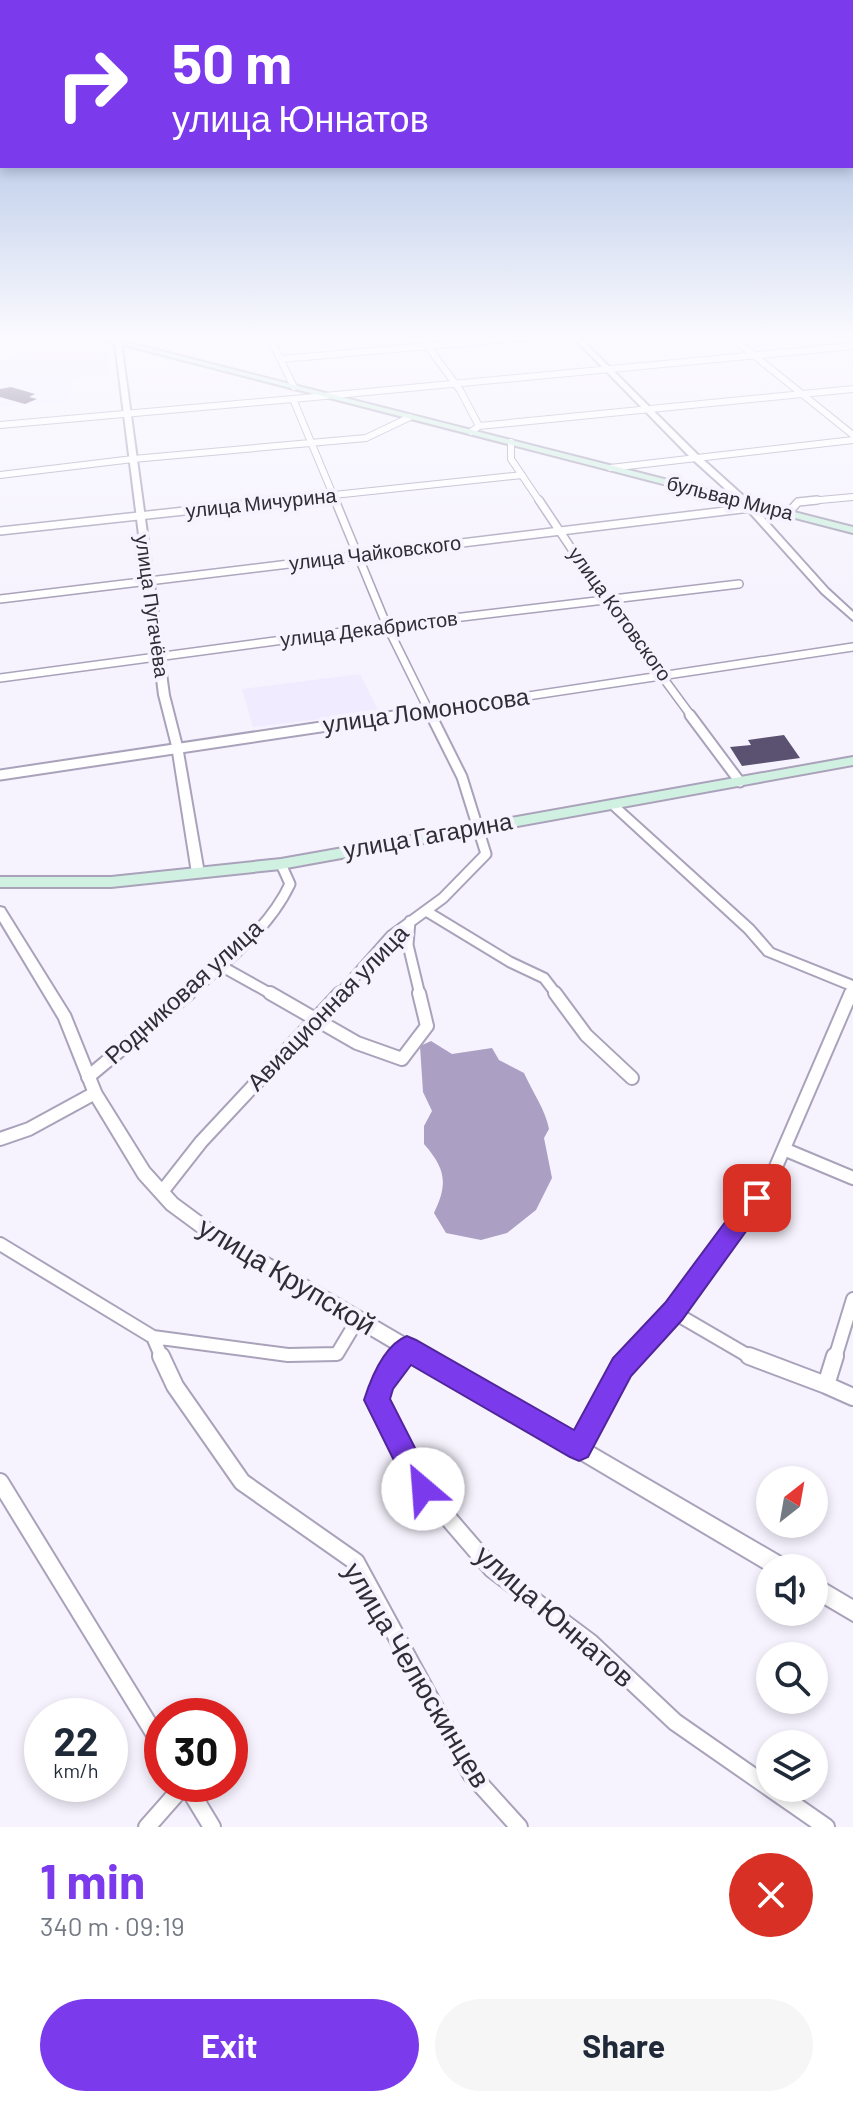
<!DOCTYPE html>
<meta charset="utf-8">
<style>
:root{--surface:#fff;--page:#f6f6f7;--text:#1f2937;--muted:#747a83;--accent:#7c3aed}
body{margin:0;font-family:Barlow,sans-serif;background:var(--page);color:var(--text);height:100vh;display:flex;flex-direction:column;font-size:30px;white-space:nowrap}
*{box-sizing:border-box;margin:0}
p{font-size:26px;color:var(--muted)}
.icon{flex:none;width:44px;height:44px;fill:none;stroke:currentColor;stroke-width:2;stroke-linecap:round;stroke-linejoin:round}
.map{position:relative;height:1827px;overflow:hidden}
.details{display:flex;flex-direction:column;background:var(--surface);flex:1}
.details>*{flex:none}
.guide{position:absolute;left:0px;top:0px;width:854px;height:168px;box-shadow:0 4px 12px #0003;background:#7c3aed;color:#fff;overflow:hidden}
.needle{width:52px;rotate:31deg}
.controls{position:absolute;left:756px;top:1466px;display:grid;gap:16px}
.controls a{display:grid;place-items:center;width:72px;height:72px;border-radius:50%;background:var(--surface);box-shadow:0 4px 12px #0003;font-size:40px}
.speed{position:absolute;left:24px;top:1698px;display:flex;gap:16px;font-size:40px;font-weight:700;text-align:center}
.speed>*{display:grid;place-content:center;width:104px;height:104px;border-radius:50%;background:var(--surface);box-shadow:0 4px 12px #0003;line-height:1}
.speed small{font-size:20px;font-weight:400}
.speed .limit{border:12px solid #d22;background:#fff;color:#111}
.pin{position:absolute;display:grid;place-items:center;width:68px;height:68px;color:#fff;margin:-34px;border-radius:16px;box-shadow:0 4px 12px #0006}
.me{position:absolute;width:88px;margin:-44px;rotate:333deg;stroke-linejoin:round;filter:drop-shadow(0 0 6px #0008)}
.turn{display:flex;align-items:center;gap:28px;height:168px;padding:0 40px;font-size:36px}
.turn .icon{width:104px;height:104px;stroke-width:2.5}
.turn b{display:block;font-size:56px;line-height:68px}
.round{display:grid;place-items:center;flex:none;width:84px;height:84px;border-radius:42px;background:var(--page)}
.overview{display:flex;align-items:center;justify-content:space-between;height:136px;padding:0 40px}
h1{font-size:48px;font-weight:700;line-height:60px;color:var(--accent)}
.primary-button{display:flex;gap:16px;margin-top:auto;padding:16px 40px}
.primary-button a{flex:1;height:92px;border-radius:48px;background:var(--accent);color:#fff;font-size:32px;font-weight:700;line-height:92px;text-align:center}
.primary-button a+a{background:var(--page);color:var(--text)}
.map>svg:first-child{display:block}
.built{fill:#f1ebff}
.water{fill:#ab9fc4}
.building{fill:#5b5171}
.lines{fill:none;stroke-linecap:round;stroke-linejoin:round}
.minor-far4-casing{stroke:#a9a2ba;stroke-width:8}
.minor-far3-casing{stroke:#a9a2ba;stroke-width:10}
.minor-far2-casing{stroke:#a9a2ba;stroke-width:13}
.minor-far1-casing{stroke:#a9a2ba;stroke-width:16}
.minor-casing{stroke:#a9a2ba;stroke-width:20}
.tertiary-casing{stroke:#a9a2ba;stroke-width:4}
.secondary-casing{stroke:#a9a2ba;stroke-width:4}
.minor-far4{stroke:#fff;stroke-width:6}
.minor-far3{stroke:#fff;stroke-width:7}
.minor-far2{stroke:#fff;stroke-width:9}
.minor-far1{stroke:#fff;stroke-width:12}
.minor{stroke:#fff;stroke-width:16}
.tertiary{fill:#fff;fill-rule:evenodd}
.secondary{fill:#d0f0e2;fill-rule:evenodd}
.route{fill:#7c3aed;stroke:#51269a;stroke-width:2}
.labels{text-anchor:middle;stroke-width:8;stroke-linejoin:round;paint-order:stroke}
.far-street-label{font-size:20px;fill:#2f2d36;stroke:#f6f3fe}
.street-label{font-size:24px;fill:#2f2d36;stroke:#f6f3fe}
.near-street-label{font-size:28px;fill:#2f2d36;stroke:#f6f3fe}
</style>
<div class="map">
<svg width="853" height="1827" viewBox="0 0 853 1827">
<rect width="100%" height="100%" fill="#f6f3fe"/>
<path class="built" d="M86 343 108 353 109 376 61 379V382L69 381 73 401 0 407V359L20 357 21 349Z
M360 674 379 712 253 727 242 689Z"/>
<path class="water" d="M431 1041 452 1054 492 1048 499 1060 524 1073C532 1091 546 1111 549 1129L544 1138 552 1178 536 1210 507 1233 481 1240 446 1233 434 1213C448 1184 446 1169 424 1144V1126L432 1111 423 1092 420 1046Z"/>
<path class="building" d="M11 387 35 394 29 397 37 399 25 404 0 397V389Z
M784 735 800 758 742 766 730 747 751 745 748 740Z"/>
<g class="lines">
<g class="minor-far4-casing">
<path id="minor-far4" d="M269 336 294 387
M420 336 460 390 479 426
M730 336 853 435
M282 359 541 336
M0 425 293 399
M471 432 479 426 853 389
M511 442V459L540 502
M610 468 853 440
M0 475 133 459 366 438 410 417
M268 502 522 475
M336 502 293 399 853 346
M798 502 853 497"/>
</g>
<g class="minor-far3-casing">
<path id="minor-far3" d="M335 500 387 626 432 717
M539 500 605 599 692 717
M788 513 798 502 817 500
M0 531 286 500
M0 599 750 508
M0 678 387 626 739 584
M388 717 853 647"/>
</g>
<g class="minor-far2-casing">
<path id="minor-far2" d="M690 715 740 782
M0 775 401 715
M426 911 510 962 544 978 557 995
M410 921 408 945 420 995
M221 966 273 995
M187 995C224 964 269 929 290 884L281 864
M339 995 391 936 443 898 486 854 462 777 431 715
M850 995 853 988"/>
</g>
<g class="minor-far1-casing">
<path id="minor-far1" d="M270 993 357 1043 402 1059 427 1026 419 993
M555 993 586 1035 632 1078
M88 1077 189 993
M0 1139 29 1129 95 1093
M786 1150 853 1178
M161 1193 201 1142 340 993
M0 1244 153 1337 162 1358
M673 1312 752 1358
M153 1337 288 1355 337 1354 358 1319
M400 1358 407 1348
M631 1358 673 1312 772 1176 851 993
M835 1358 853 1299"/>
</g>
<g class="minor-casing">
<path id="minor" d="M161 1356 175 1386 242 1482 356 1562 471 1774 519 1827
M402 1356 382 1383 377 1400 423 1489 492 1569 591 1643 675 1722 826 1827
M749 1356 826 1385
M835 1356 826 1385 853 1397
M579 1448 622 1367 633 1356
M0 1482 162 1746
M186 1784 212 1827
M147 1827 185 1784"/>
</g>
<g class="tertiary-casing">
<path id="tertiary" d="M88 336H100L121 342 169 695 182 746 204 873 198 877 192 873 172 746 159 695 115 343Z
M114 336H133L116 339Z
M572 336H578L697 454 748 500 828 589 853 612V620L822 593 742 504 691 458Z
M612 800 616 802 753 926 773 949 853 981V991L765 955 745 932 608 806 607 804Z
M0 907 4 908 70 1014 101 1091 149 1168 177 1199 215 1227 788 1561 790 1568H770V1572L205 1237 167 1209 139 1178 90 1097 59 1019 0 921Z
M814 1577 853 1600V1621L814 1598Z"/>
</g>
<g class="secondary-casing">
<path id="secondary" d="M113 336H119L121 341 853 527V533L116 343Z
M853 757V765L281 869 111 887H0V877H111L281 859Z"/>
</g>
<use href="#minor-far4" class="minor-far4"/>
<use href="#minor-far3" class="minor-far3"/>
<use href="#minor-far2" class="minor-far2"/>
<use href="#minor-far1" class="minor-far1"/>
<use href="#minor" class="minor"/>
<use href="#tertiary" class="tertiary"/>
<use href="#secondary" class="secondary"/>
</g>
<linearGradient id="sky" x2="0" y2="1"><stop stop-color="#8facda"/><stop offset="0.57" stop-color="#fbfaff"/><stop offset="1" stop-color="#fbfaff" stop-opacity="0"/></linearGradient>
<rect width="853" height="592" fill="url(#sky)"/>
<path class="route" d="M757 1187 765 1190 768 1198 765 1205 682 1320 631 1376 588 1457 579 1461 570 1457 411 1365 393 1389 390 1399 436 1489 432 1499 423 1503 413 1499 364 1400C371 1378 384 1345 407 1336L416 1340 574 1430 613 1358 665 1303 749 1190Z"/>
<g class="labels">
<g class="far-street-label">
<text transform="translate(730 498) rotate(14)" y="7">бульвар Мира</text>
<text transform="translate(261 503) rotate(-6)" y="7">улица Мичурина</text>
<text transform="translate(375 553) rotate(-7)" y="7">улица Чайковского</text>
<text transform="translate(152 606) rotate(82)" y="7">улица Пугачёва</text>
<text transform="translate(620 614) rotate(54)" y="7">улица Котовского</text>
<text transform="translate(369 629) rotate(-7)" y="7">улица Декабристов</text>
</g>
<g class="street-label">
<text transform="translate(426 711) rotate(-8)" y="8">улица Ломоносова</text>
<text transform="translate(428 836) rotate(-10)" y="8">улица Гагарина</text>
<text transform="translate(184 992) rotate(-42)" y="8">Родниковая улица</text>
<text transform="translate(328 1008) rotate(-46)" y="8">Авиационная улица</text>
</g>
<g class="near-street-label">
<text transform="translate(287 1276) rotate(31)" y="10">улица Крупской</text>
<text transform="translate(555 1616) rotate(41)" y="10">улица Юннатов</text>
<text transform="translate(417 1675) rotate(59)" y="10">улица Челюскинцев</text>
</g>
</g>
</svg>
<div class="controls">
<a><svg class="needle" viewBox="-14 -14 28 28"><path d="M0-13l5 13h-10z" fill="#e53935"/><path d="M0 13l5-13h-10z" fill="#747a83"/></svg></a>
<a><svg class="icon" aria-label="sound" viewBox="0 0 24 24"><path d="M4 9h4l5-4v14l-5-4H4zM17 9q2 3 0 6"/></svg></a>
<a><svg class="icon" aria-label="search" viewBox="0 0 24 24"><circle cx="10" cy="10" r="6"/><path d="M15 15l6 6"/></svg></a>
<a><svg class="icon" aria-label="layers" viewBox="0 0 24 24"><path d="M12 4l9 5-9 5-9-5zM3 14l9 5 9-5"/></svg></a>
</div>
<div class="speed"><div>22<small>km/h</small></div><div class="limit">30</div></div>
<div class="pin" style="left:757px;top:1198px;background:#d93025"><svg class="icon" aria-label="arrive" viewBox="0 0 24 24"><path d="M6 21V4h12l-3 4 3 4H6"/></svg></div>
<svg class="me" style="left:423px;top:1489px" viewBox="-20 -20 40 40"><circle r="19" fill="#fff"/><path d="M0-13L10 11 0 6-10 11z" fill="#7c3aed"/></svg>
<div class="guide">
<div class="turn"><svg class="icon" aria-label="right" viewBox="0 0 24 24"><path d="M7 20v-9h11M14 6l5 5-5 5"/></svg><div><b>50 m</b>улица Юннатов</div></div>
</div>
</div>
<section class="details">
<div class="overview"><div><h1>1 min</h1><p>340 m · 09:19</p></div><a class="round" style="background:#d93025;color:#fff"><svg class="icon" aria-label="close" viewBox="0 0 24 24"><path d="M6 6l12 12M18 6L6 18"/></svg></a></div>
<div class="primary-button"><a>Exit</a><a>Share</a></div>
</section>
